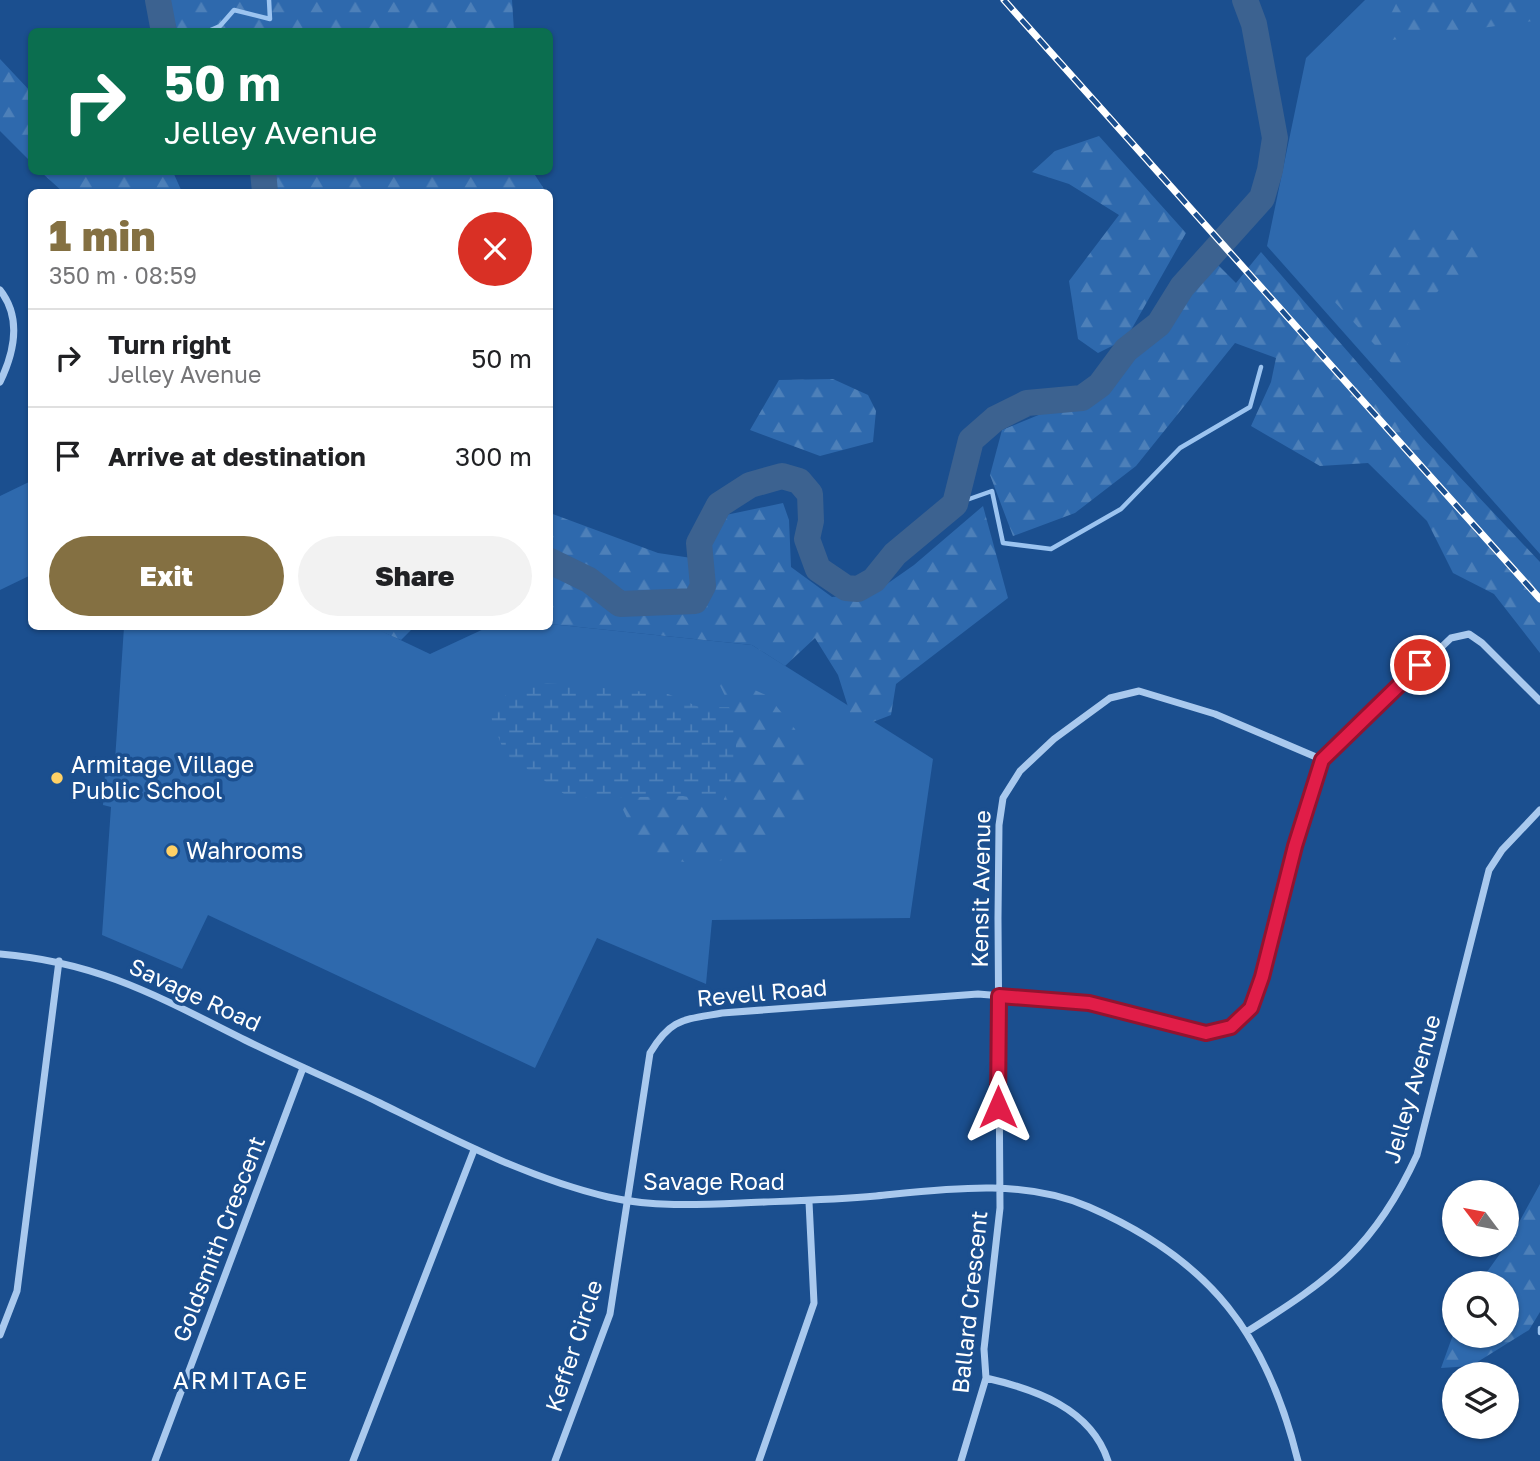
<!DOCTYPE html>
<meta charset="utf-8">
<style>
:root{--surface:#fff;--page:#f2f2f2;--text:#202124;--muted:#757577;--line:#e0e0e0;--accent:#847042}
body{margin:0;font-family:"Golos Text",sans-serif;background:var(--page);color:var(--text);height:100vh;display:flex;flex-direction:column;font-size:26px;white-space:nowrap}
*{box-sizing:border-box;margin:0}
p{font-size:23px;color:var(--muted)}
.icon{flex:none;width:38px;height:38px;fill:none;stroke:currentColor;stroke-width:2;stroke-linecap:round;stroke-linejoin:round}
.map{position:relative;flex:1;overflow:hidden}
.panel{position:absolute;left:28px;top:189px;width:525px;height:441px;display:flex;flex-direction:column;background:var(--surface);border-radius:10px;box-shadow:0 2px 5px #0004}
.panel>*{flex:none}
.guide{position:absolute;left:28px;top:28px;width:525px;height:147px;border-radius:10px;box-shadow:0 2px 5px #0004;background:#0b6e4f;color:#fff;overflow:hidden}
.needle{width:46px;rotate:302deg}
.controls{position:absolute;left:1442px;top:1180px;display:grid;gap:14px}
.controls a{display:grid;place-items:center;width:77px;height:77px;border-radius:50%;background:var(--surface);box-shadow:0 2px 5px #0004;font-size:35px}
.pin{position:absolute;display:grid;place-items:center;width:60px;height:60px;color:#fff;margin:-30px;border:4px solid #fff;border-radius:50%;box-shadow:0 2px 7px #0007}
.me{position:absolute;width:77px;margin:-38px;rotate:0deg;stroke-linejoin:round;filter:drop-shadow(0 0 5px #0008)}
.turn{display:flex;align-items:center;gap:24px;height:147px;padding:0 21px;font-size:32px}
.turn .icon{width:91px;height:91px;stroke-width:2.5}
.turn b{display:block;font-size:49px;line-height:60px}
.round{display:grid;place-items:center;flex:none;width:74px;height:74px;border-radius:37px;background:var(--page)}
.overview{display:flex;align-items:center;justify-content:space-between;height:119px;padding:0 21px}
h1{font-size:42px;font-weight:800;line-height:52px;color:var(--accent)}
.cta{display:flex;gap:14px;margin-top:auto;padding:14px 21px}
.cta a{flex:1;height:80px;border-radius:42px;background:var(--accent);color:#fff;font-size:28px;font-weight:800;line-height:80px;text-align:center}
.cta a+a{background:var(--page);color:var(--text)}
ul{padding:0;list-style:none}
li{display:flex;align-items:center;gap:21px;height:98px;padding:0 21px;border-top:2px solid var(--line)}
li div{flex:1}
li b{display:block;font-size:26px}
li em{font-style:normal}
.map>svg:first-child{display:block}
.green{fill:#2e69ad}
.forest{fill:url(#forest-firs)}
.wetland{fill:url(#wetland-marsh)}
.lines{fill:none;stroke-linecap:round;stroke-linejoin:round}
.stream{stroke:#9cc4f0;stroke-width:4.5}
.river{stroke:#3c6290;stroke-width:26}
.minor{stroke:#a9c9ee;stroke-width:7}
.rail-casing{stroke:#fff;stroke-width:7}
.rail{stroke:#1b4f8f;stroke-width:4.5;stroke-dasharray:13;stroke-linecap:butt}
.route-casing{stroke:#92132f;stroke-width:18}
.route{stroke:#e11d48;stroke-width:12}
.poi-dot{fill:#ffd166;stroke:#1b4f8f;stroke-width:2.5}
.labels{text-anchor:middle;stroke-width:7;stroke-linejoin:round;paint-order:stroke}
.poi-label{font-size:23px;fill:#fff;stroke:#1b4f8f;text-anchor:start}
.street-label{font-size:23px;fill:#fff;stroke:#1b4f8f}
.neighbourhood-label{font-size:24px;letter-spacing:2px;fill:#fff;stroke:#1b4f8f}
</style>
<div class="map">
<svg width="1540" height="1461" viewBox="0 0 1540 1461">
<defs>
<pattern id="forest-firs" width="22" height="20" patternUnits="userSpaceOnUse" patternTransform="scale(1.75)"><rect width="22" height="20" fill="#2e69ad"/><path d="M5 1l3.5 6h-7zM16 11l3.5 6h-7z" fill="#4d80b9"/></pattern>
<pattern id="wetland-marsh" width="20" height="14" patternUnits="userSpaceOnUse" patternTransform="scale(1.75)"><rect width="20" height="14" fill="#2e69ad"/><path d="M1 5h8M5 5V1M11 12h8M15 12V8" fill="none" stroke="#4d80b9"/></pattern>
</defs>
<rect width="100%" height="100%" fill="#1b4f8f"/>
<path class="green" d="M1365 0H1540V554L1267 246 1306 58Z
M31 481V575L0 590V496Z
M550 624 752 645 933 759 910 918 712 920 706 984 597 938 535 1068 208 915 182 969 102 935 111 807 103 805 105 774 114 775 124 627H373L430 654 488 627 550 626Z"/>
<path class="forest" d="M169 0H512L514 31H177Z
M1398 0H1540V20L1377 42Z
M0 59 31 92V162L0 131Z
M1099 136 1186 233 1126 339 1098 353 1078 339 1069 281 1119 215 1069 184 1032 172 1055 151Z
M41 172H173L182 192H63Z
M262 172H533L546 192H280Z
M1421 224 1439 225 1475 239 1481 258 1467 279C1460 281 1451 281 1445 285 1421 303 1405 344 1401 373L1331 298 1339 288Z
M1261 252 1423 438 1540 562V653L1494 594 1453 573 1427 521 1368 463 1320 466 1251 426 1271 382 1276 358 1235 343 1136 466 1075 513 1013 536 990 475 1002 430 1075 400 1106 382 1204 274 1218 265 1236 283Z
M833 379 868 395 876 411 873 442 820 456 750 430 779 380Z
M783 503 789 520 791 567 832 597 874 593 914 565 983 506 1008 598 896 684 891 715 855 729 838 675 815 638 785 666 752 645 550 624V513L658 553 705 560 721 516Z
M371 627 414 626V627L401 640Z
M713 671 768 696 795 729 811 772 802 811 766 848 704 865 645 856 617 797 683 796 723 801 730 785 739 725Z
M1540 1184V1312L1529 1330 1471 1366 1441 1368 1454 1332V1335H1507V1283H1479L1507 1244Z"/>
<path class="wetland" d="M547 683 668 694 699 707H729L739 725 730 785 723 801 683 796 593 798 567 796 505 754 490 715 509 691Z"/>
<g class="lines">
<path class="stream" d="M206 32 220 26 234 10 270 19 269 0
M955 504 992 491 1003 543 1051 549 1121 509 1180 448 1250 407 1261 367
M1540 1328V1333"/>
<path class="river" d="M158 0 164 32
M263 172 265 192
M550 561 589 580 620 604 695 601 703 586 699 543 719 505 750 485 782 476 799 481 810 494 811 521 807 539 818 569 846 588 858 589 874 580 895 554 955 504 971 440 995 419 1027 403 1082 398 1100 385 1126 350 1159 324 1182 287 1262 198 1270 170 1275 138 1254 24 1245 0"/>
<path class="minor" d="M0 290C22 318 14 353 0 382
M0 954C98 962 159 997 245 1040 289 1062 335 1081 380 1103 453 1139 528 1178 608 1197 651 1207 697 1205 741 1203 786 1201 831 1200 876 1196 946 1189 1023 1178 1089 1207 1211 1260 1267 1335 1298 1461
M1248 1331C1331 1279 1375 1247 1417 1155L1489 870 1502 850 1540 810
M0 1335 17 1291 59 961
M986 1378C1034 1389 1091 1408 1108 1461
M155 1461 303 1068
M353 1461 474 1150
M555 1461 610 1314 650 1053C671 1018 683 1020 722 1013L978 994 1089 1003 1207 1033 1232 1027 1251 1008 1262 977 1288 869 1323 760 1451 638 1469 634 1482 643 1540 701
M759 1461 814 1303 809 1202
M961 1461 986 1378 984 1349 1000 1208 998 918 999 825 1003 798 1020 771 1054 739 1110 698 1139 691 1215 714 1323 760"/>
<g class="rail-casing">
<path id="rail" d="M1004 0 1540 599"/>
</g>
<use href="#rail" class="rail"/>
</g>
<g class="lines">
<g class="route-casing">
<path id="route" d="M998 1107 999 996 1089 1003 1206 1033 1231 1027 1251 1008 1262 977 1295 846 1322 760 1420 665"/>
</g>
<use href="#route" class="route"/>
</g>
<g class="poi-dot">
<circle cx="57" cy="778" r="7"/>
<circle cx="172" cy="851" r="7"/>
</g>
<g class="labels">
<g class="poi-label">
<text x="71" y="773">Armitage Village<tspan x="71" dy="26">Public School</tspan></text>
<text x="186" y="859">Wahrooms</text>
</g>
<g class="street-label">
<text transform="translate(981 889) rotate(-89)" y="8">Kensit Avenue</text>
<text transform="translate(762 993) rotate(-5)" y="8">Revell Road</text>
<text transform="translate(195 995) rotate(25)" y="8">Savage Road</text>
<text transform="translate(1412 1089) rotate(-74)" y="8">Jelley Avenue</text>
<text x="714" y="1190">Savage Road</text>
<text transform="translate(219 1239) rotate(-69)" y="8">Goldsmith Crescent</text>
<text transform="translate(970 1302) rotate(-84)" y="8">Ballard Crescent</text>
<text transform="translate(574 1346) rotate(-72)" y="8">Keffer Circle</text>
</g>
<g class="neighbourhood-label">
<text x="241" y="1389">ARMITAGE</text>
</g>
</g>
</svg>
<div class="controls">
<a><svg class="needle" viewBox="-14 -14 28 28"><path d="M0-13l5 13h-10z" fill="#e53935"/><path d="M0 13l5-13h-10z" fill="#757577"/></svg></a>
<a><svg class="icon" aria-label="search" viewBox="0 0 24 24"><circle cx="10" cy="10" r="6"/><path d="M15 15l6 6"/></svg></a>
<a><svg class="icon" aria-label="layers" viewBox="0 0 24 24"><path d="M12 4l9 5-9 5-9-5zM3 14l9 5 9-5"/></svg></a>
</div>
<div class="pin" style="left:1420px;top:665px;background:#d93025"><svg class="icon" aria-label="arrive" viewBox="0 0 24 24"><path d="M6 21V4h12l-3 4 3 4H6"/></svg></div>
<svg class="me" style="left:998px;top:1107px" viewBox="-20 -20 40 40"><path d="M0-17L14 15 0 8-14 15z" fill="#e11d48" stroke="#fff" stroke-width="4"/></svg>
<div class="guide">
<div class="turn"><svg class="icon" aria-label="right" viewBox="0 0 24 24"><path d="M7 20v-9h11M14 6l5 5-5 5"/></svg><div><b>50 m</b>Jelley Avenue</div></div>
</div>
<section class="panel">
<div class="overview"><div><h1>1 min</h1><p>350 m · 08:59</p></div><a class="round" style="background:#d93025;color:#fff"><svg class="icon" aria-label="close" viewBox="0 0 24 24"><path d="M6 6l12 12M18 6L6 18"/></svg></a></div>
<ul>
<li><svg class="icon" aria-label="right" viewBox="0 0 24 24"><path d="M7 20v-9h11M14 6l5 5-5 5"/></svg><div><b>Turn right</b><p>Jelley Avenue</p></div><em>50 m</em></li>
<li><svg class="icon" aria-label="arrive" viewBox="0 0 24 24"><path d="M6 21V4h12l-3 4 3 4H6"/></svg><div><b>Arrive at destination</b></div><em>300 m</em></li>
</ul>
<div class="cta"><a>Exit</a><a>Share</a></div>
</section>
</div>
